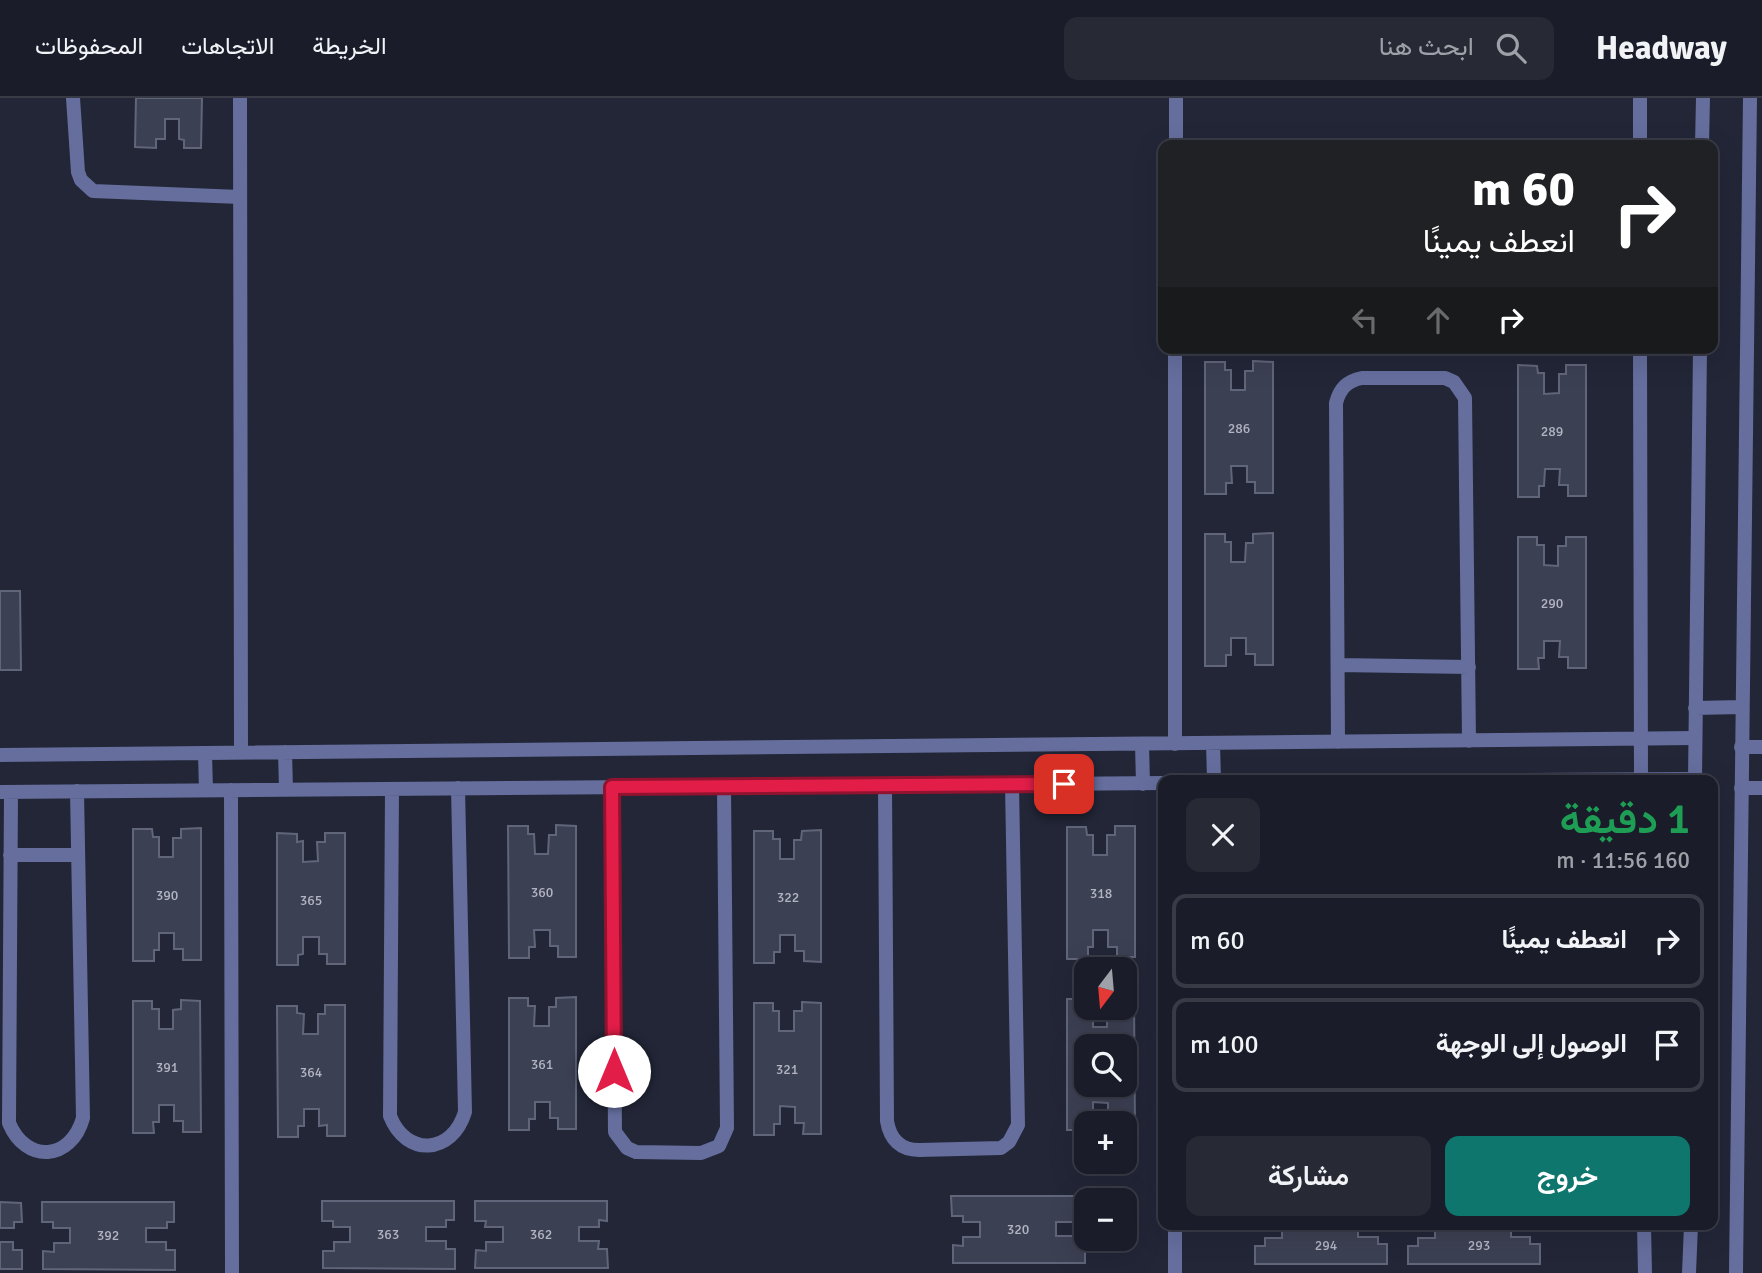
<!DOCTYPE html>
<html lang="ar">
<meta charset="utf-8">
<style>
:root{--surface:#1a1c29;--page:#272935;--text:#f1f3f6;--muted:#9fa1a8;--line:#383a46;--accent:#0f766e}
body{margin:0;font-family:Signika,Vazirmatn,sans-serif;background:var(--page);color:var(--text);direction:rtl;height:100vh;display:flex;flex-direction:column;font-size:26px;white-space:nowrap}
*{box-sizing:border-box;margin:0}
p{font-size:23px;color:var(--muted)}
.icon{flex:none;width:38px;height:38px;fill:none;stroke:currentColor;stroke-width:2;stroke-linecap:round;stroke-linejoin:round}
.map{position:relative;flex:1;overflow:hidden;direction:ltr}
.drawer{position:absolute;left:1158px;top:677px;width:560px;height:455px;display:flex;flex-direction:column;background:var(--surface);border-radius:14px;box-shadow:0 7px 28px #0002,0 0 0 2px var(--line);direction:rtl}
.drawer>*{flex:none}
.hud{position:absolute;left:1158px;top:42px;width:560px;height:214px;border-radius:14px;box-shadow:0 7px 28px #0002,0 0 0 2px var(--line);direction:rtl;background:#202124;color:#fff;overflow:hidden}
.needle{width:46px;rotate:196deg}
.buttons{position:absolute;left:1074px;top:859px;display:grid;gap:14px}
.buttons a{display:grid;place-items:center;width:63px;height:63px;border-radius:14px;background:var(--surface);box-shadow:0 7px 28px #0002,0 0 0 2px var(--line);font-size:35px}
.pin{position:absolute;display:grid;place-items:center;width:60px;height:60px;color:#fff;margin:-30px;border-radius:14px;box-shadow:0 4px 10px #0006}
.me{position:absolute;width:77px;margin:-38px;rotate:0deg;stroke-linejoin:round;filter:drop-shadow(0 0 5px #0008)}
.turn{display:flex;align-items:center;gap:24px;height:147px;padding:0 28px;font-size:32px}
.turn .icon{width:91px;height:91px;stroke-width:2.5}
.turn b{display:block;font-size:49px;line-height:60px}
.lanes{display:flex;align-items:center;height:66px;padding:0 28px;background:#0003;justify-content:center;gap:35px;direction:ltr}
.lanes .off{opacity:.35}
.round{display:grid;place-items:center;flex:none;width:74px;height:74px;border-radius:14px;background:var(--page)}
.headline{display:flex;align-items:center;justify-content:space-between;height:119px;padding:0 28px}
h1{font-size:42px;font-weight:600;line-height:52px;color:#1e9e55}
.cta{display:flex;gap:14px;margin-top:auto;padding:14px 28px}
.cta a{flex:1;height:80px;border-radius:14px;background:var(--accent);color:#fff;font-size:28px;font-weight:600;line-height:80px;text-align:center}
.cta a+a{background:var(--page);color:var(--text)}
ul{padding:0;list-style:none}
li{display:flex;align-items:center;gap:21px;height:94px;margin:0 14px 10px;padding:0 14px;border:4px solid var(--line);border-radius:14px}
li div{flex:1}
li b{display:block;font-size:26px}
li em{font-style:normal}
header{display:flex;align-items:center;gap:42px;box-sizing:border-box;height:98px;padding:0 35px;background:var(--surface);border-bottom:2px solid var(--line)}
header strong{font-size:33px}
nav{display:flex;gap:38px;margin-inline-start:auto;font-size:24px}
.search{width:490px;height:63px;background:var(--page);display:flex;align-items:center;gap:18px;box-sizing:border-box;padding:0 24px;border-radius:14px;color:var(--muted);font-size:26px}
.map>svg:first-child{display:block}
.building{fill:#3c4053;stroke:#61657a;stroke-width:2;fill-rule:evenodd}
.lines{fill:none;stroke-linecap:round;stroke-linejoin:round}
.minor{stroke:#656e9d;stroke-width:14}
.tertiary{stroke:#656e9d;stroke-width:14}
.route-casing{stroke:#92132f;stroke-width:18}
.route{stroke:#e11d48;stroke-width:12}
.labels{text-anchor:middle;stroke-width:7;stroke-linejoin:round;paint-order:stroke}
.number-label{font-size:14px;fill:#b2b4c2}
</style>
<header>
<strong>Headway</strong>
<div class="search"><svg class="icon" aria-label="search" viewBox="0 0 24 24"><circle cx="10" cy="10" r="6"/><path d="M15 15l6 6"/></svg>ابحث هنا</div>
<nav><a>الخريطة</a><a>الاتجاهات</a><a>المحفوظات</a></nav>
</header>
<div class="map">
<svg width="1762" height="1175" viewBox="0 0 1762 1175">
<rect width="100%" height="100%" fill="#222637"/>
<path class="building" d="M136 0H202L201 50H184V42L179 41V21H165V41H156V50L135 49Z
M1253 263 1273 264V395H1255V384H1247V368H1231L1232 385H1226V396H1205V264H1225V272H1231V292H1245V273H1253Z
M1518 267 1537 268 1538 275H1544V296L1559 295V276H1566V267H1586V398H1568V387H1559L1560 371H1545L1544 388H1539V399H1518Z
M1273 435V567H1255V556H1246V540H1231V557H1226V568H1205V436H1225V444H1231V464H1245L1246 445H1253V436Z
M1518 439H1537V447H1544V467L1558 468V448H1566V439H1586V570H1568V559H1559L1560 543H1544V560H1538L1539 571H1518Z
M0 493H20L21 572H0Z
M556 727 576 728V859H558V848H550V832H534L535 849H529V860H509L508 728H528V736H534L535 756H548L549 737H556Z
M1115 728H1135V859H1117V849H1108V832H1093V849H1088V861H1067V729H1086L1087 737H1093V757H1107V737H1115Z
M201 730V862H183V851H174V835H159V852H154V863H133V731H152L153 739H159V759H173V740H181V731Z
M821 732V864L804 863V853H795V837H780V854H774V865H754V733H773V741H780V761H794V742H801L802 733Z
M277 735 297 736V744L303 743V764L318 763 317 744H325V735H345V866H327V856H319V839H303V856L298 857V867H277Z
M576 899V1031H558V1020H550V1004H535V1021H529V1032H509V900H528V908H535L534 928H549V909H556V900Z
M1125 900H1134L1135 1031H1125V1026H1117V1021H1108V1005L1093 1004V1022L1087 1021V1032H1067V901H1086L1087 910H1093V929H1107V910H1125ZM1087 948H1125V987H1087Z
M181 902 200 903 201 1034H183V1023H174V1007H159V1024H153L154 1035H133V903H152V911H159V931H173V912L181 911Z
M802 904 821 905V1036H803L804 1025H795V1009L780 1008V1026H774V1037H754V905H773V913H779V933H794V913H802Z
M325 907H345V1038H327V1027L319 1028V1011H304V1028H298V1039H278L277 908H297V915L304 916 303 936H318V916H325Z
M951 1098H1084V1117H1076V1124H1056V1138H1075L1076 1146 1085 1145V1165H953V1147L963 1148V1139H980V1124H963V1118H952Z
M322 1103H454V1122H446V1129H426V1143H446V1151H455V1171L323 1170V1153H334V1144H350V1129H333V1123H322Z
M475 1103H607V1123L599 1122V1129H579V1143H599L598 1151H607L608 1170H475L476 1152 486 1153V1144H503V1129H485L486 1123H475Z
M0 1104 21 1105 22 1124H14V1130H0Z
M42 1104H174V1124H167V1130H146V1144H166V1152H175V1172L43 1171V1153L54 1154V1145H70V1130H53V1124H42Z
M1282 1127H1358V1139H1378V1146H1387V1166H1255V1148H1265V1140H1282Z
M1435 1127H1511V1139H1530V1146H1540V1166H1408V1148H1418V1140H1435Z
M0 1144H13V1152H22V1171H0Z"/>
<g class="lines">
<path class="minor" d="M73 0 78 74 81 82 93 93 240 99
M240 0 241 654
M1640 0V47
M1176 47V0
M1640 250 1641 682
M1338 567 1469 569
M1338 644 1336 305C1340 290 1347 283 1362 280H1445L1454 284 1465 300 1469 643
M1213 645 1214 682
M1142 646 1143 686
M1175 646V250
M1741 649H1762
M285 654 286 691
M205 655 206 692
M0 657 1695 640
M1521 682 1695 681
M885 687 887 1023C890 1042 901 1052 919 1052L1001 1050 1009 1044 1018 1027 1012 686
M612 689 615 1034 627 1050 636 1054 701 1055 719 1048 727 1030 724 688
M1741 690H1762
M392 691 390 1018C406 1059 452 1057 465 1014L458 690
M231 692 232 1175
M0 694 1164 685
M11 694 9 1025C26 1066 71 1063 83 1020L77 693
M10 757H78
M1644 1127 1645 1175
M1175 1175V1127"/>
<path class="tertiary" d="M1702 47 1703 0
M1695 610 1741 609
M1695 682 1700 250
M1689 1175 1691 1127
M1736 1175 1750 0"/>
</g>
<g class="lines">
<g class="route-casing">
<path id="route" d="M614 973 612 689 1064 686"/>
</g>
<use href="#route" class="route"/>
</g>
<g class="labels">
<g class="number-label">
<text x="1239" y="335">286</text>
<text x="1552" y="338">289</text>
<text x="1552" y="510">290</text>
<text x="542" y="799">360</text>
<text x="1101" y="800">318</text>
<text x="167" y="802">390</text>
<text x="788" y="804">322</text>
<text x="311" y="807">365</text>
<text x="542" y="971">361</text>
<text x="167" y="974">391</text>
<text x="787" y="976">321</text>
<text x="311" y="979">364</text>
<text x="1018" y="1136">320</text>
<text x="388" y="1141">363</text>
<text x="541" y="1141">362</text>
<text x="108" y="1142">392</text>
<text x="1326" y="1152">294</text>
<text x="1479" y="1152">293</text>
</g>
</g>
</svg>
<div class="buttons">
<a><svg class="needle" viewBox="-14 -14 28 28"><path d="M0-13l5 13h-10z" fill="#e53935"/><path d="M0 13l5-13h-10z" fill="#9fa1a8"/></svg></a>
<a><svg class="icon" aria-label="search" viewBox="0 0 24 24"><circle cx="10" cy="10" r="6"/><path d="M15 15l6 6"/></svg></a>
<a>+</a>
<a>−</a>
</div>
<div class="pin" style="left:1064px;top:686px;background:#d93025"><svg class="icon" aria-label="arrive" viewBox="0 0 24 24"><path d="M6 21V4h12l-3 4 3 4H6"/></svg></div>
<svg class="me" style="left:614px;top:973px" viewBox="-20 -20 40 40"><circle r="19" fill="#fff"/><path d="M0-13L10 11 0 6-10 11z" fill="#e11d48"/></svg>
<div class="hud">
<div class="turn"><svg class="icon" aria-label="right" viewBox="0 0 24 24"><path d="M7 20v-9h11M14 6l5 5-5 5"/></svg><div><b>60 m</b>انعطف يمينًا</div></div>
<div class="lanes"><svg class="icon off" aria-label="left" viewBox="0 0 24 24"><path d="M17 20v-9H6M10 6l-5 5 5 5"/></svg><svg class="icon off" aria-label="ahead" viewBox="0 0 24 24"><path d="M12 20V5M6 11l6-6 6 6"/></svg><svg class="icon" aria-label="right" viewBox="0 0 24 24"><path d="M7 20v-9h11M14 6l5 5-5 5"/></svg></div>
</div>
<section class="drawer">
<div class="headline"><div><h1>1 دقيقة</h1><p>160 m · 11:56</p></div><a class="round"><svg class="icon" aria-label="close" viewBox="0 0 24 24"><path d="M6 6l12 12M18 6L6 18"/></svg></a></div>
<ul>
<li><svg class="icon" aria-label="right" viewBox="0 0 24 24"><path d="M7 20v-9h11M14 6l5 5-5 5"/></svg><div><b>انعطف يمينًا</b></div><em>60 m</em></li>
<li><svg class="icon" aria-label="arrive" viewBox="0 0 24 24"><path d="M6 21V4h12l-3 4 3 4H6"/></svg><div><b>الوصول إلى الوجهة</b></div><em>100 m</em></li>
</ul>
<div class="cta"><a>خروج</a><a>مشاركة</a></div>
</section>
</div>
